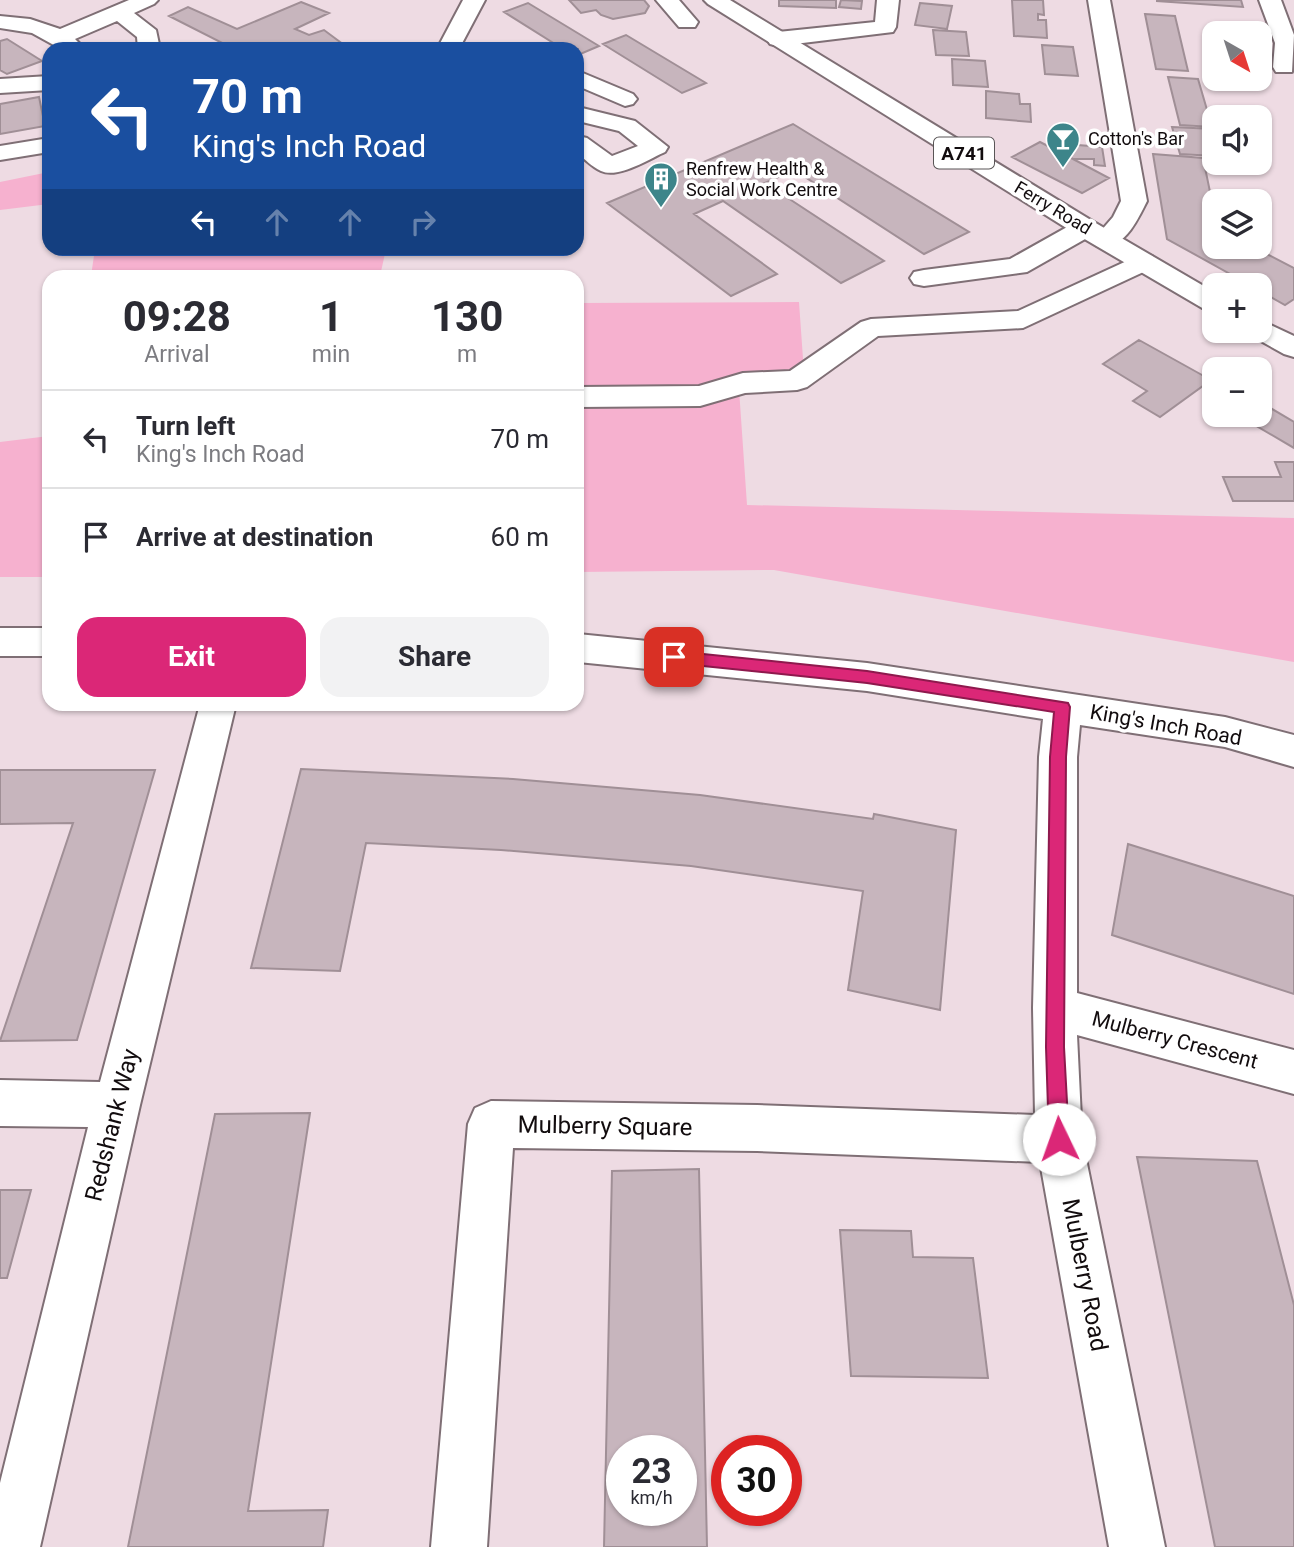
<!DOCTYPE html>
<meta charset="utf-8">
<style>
:root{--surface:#fff;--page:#f2f2f3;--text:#2b2b33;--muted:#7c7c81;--line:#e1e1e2;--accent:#db2777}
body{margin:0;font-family:Roboto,sans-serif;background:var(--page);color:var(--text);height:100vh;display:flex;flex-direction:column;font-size:26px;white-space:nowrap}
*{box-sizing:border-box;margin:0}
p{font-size:23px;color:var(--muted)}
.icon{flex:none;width:38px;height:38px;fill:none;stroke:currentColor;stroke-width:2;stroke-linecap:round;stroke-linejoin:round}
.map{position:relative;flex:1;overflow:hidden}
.drawer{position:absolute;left:42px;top:270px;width:542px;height:441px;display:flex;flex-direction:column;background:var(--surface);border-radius:21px;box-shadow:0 2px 5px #0004}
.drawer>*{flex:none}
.top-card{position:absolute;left:42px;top:42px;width:542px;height:214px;border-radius:21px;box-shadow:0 2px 5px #0004;background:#1a4fa0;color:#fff;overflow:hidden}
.needle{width:46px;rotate:141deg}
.fabs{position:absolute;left:1202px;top:21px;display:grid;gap:14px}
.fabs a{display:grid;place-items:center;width:70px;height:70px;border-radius:14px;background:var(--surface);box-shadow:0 2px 5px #0004;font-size:35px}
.speed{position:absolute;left:606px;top:1435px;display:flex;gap:14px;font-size:35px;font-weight:700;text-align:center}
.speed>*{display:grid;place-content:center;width:91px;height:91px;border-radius:50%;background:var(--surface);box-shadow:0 2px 5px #0004;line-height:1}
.speed small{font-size:18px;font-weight:400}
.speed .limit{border:10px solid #d22;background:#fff;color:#111}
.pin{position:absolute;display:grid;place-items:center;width:60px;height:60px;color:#fff;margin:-30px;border-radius:14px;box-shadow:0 4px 10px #0006}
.me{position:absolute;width:77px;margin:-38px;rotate:357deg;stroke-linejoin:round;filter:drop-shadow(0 0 5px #0008)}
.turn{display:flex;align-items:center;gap:24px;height:147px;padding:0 35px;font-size:32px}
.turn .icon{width:91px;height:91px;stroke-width:2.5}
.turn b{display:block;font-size:49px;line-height:60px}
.lanes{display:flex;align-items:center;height:66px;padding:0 35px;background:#0003;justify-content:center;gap:35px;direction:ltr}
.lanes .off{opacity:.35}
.eta{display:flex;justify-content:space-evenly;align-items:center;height:119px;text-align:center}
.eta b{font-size:42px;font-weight:700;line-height:49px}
.button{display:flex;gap:14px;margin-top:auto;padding:14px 35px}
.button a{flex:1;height:80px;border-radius:21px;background:var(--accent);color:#fff;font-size:28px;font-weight:700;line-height:80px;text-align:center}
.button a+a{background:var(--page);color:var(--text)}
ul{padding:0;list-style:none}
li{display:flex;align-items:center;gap:21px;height:98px;padding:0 35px;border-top:2px solid var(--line)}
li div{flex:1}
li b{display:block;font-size:26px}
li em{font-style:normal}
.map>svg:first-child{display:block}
.green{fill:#f6b1cf}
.building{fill:#c7b5bd;stroke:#a08f96;stroke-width:2;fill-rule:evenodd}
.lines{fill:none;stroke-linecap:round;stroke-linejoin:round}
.minor-casing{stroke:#7f6f75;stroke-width:4}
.major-casing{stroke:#7f6f75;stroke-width:4}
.minor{fill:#fff;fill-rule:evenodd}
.major{fill:#fff;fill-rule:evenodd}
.route{fill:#db2777;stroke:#8e194d;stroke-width:2}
.labels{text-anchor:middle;stroke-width:7;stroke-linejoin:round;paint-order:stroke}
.far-poi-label{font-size:18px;fill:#120c0e;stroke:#fff;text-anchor:start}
.far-street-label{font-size:18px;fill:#120c0e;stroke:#fff}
.shield{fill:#fff;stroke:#595556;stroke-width:2}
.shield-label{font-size:19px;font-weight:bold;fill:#120c0e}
.street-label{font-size:21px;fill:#120c0e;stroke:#fff}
.near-street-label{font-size:24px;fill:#120c0e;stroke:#fff}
</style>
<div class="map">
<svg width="1294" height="1547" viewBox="0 0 1294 1547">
<rect width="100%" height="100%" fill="#eedbe3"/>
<path class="green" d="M49 172V204L0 210V182Z
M95 249V248L386 249 380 276H91Z
M799 302 805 387 739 389 747 505 1294 518V662L774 570 578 572V303Z
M49 436V577H0V442Z"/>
<path class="building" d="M569 0H644L649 6 645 13 613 19 601 15 596 10 581 13Z
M779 0H836V8L779 6Z
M841 0 862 1 861 9 839 7Z
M1012 0H1043L1044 15 1038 14V20H1046L1047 38 1014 36Z
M1157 0H1241L1243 7 1157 1Z
M301 2 329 13 295 29 309 35 324 30 340 42 321 49H234L169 16 188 7 237 29Z
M528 3 599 46 578 55V49H563L504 12Z
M920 3 952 6 947 29 915 25Z
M1145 14 1175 16 1188 71 1156 69Z
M933 30 966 32 969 56 936 55Z
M626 35 706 83 682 93 603 44Z
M7 39 42 61 7 74 0 70V41Z
M1042 45 1073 47 1078 76 1045 74Z
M952 59 985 61 988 87 953 85Z
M1168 77 1198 79 1212 127 1180 125Z
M986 91 1019 94 1020 104H1030L1031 122 986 118Z
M39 97 45 126 0 134V104Z
M793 124 969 232 924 254 794 170 765 183 884 261 841 283 723 201 694 214 777 274 731 296 607 203Z
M1172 127 1214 129V156L1180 154Z
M1040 142 1073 159 1109 178 1082 193 1012 157Z
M1065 144 1102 147 1105 166 1094 165V159H1073L1066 156Z
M1153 154 1203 158 1214 211V247H1253L1294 268V299L1285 305 1260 291V285H1250L1167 239Z
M1139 340 1211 380 1160 417 1133 401 1147 391 1103 364Z
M1267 406 1294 422V448L1248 421 1260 415Z
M1275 462H1294V501H1233L1223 477H1281Z
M301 769 513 779 700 795 873 819 874 814 956 830 940 1010 848 990 863 891 691 866 501 850 366 843 340 971 251 968Z
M0 770H155L77 1040 0 1041 73 823 0 824Z
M1128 844 1294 896V994L1112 935Z
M310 1113 248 1511 328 1510 323 1547H128L215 1114Z
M1137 1157 1257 1161 1294 1305V1547H1215Z
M699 1169 707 1547H604L612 1171ZM621 1451H681V1510H621Z
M0 1190H31L7 1278H0Z
M840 1230 911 1231 913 1257 973 1258 988 1378 851 1376Z"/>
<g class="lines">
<g class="minor-casing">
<path id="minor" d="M129 0H158L154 4 134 13 156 30 160 49H138L137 37 117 21 75 39 85 49H61L32 33 0 28V16L30 19 60 29Z
M463 0H485L459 49H437Z
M656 0H679L698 22 695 27H679Z
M877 0H899L896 27 893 32 778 46 770 44 767 39 770 34 778 32 875 22Z
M1088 0H1110L1147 201C1137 221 1123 252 1097 246L1093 240 1113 217 1121 201Z
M1259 0H1281L1294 35 1292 72H1276L1273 67 1275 43Z
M578 71 633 94 637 99 633 104 625 106 578 86Z
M49 76V90L0 93V79Z
M578 107 635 121 668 147 665 152C649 159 618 179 601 171 592 167 585 159 578 154V136L587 138 612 156 638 146 619 131 578 121Z
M49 138V152L0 160V146Z
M1085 220 1094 222 1098 228 1094 234 1027 272 924 286 914 284 910 278 914 272 924 270 1010 259 1076 222Z
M1142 254 1152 256 1156 262 1152 268 1023 328 878 336 807 387 797 390 745 393 700 406 578 407V387L699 386 743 373 790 371 861 322 871 319 1018 311Z
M0 628H49V656H0Z
M578 634 867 663 1225 717 1294 735V767L1225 747 1080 725 1077 757V993L1294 1050V1094L1077 1035 1082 1139 1165 1547H1109L1040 1162 757 1151 513 1148 487 1547H431L468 1124 475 1108 491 1101 757 1105 1035 1115 1033 1008 1039 757 1043 719 867 691 578 662Z
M200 704H236L140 1105 40 1547H0V1483L88 1127 0 1126V1080L100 1082Z"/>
</g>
<g class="major-casing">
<path id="major" d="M704 0H730L1094 222 1214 292V311L1204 309 1076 234 708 4Z
M1260 320 1294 336V357L1284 354 1250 335 1247 331H1260Z"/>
</g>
<use href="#minor" class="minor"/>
<use href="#major" class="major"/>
</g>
<path class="route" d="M674 651 867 671 1068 703 1070 707 1066 757 1064 1047 1069 1139 1066 1145 1059 1148 1052 1145 1049 1139 1046 1047 1050 757 1054 712 867 683 674 663 666 657Z"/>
<defs>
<g id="bar-pin" transform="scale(1.75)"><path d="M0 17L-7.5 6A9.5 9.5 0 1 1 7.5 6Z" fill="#3d858a" stroke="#fff"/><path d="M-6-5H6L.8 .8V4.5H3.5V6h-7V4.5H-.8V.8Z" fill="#fff"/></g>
<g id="building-pin" transform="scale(1.75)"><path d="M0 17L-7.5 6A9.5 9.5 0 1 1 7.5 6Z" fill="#3d858a" stroke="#fff"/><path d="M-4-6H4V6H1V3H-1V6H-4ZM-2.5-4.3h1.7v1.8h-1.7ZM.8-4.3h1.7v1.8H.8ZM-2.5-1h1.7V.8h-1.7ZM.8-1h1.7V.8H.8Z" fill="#fff"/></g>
</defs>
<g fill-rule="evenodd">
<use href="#bar-pin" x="1063" y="139"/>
<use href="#building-pin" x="661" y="179"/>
</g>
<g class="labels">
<g class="far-poi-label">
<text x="1088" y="145">Cotton's Bar</text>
<text x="686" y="175">Renfrew Health &amp;<tspan x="686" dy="21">Social Work Centre</tspan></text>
</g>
<g class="far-street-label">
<text transform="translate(1053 208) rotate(31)" y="6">Ferry Road</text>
</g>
<rect class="shield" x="934" y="137.5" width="60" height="31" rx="5"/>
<g class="shield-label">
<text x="964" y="160">A741</text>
</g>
<g class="street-label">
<text transform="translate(1166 725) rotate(10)" y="7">King's Inch Road</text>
<text transform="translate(1175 1040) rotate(15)" y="7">Mulberry Crescent</text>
</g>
<g class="near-street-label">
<text transform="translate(112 1125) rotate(-76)" y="8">Redshank Way</text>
<text transform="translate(605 1126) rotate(1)" y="8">Mulberry Square</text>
<text transform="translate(1085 1275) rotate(79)" y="8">Mulberry Road</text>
</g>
</g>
</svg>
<div class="fabs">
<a><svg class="needle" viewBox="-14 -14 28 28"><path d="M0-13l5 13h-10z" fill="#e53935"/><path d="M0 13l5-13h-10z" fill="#7c7c81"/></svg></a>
<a><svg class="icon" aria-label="sound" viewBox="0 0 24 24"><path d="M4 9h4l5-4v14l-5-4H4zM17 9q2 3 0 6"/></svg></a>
<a><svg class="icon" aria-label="layers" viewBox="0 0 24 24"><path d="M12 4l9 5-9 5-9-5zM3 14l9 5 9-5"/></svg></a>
<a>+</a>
<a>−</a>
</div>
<div class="speed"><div>23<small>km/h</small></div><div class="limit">30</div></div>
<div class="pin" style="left:674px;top:657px;background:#d93025"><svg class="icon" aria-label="arrive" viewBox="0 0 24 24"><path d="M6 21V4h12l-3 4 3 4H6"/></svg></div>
<svg class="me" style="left:1059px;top:1139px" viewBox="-20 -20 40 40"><circle r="19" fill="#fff"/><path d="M0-13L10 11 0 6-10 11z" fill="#db2777"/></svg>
<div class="top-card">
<div class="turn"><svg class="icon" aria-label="left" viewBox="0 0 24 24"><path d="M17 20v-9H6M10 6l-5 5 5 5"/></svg><div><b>70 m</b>King's Inch Road</div></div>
<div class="lanes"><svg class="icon" aria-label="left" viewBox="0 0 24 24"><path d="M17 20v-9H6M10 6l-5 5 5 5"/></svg><svg class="icon off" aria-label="ahead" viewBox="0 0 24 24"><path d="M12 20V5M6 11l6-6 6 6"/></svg><svg class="icon off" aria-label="ahead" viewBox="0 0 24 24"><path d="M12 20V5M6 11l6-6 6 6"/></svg><svg class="icon off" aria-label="right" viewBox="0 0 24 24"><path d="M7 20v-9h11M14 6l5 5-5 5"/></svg></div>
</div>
<section class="drawer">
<div class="eta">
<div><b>09:28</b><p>Arrival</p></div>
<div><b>1</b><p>min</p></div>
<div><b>130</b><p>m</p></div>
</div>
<ul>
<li><svg class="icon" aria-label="left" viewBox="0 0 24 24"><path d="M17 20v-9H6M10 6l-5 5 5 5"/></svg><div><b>Turn left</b><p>King's Inch Road</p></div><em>70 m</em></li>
<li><svg class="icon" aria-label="arrive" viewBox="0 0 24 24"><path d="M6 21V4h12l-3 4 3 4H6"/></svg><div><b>Arrive at destination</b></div><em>60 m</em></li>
</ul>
<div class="button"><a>Exit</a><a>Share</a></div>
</section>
</div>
